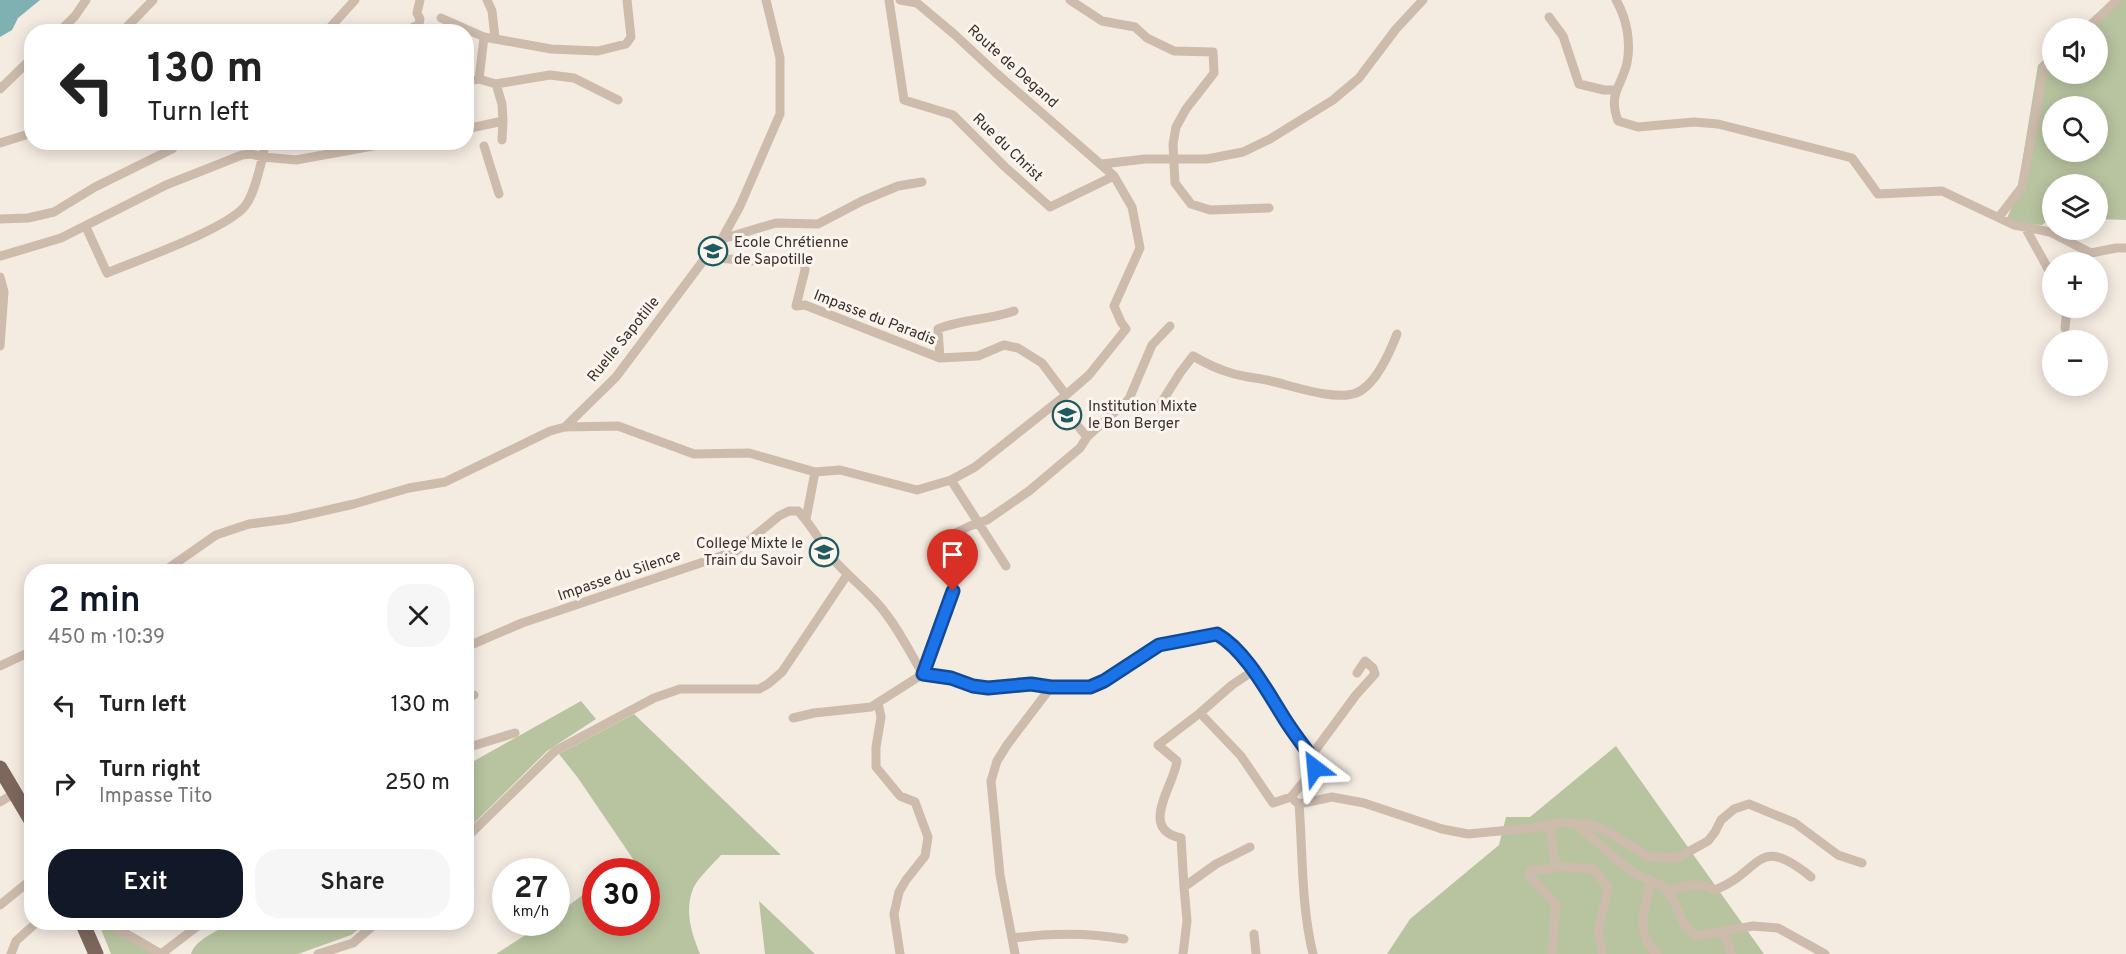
<!DOCTYPE html>
<meta charset="utf-8">
<style>
:root{--surface:#fff;--page:#f6f6f6;--text:#222;--muted:#767676;--accent:#111827}
body{margin:0;font-family:Overpass,sans-serif;background:var(--page);color:var(--text);height:100vh;display:flex;flex-direction:column;font-size:22px;white-space:nowrap}
*{box-sizing:border-box;margin:0}
p{font-size:20px;color:var(--muted)}
.icon{flex:none;width:33px;height:33px;fill:none;stroke:currentColor;stroke-width:2;stroke-linecap:round;stroke-linejoin:round}
.map{position:relative;flex:1;overflow:hidden}
.side{position:absolute;left:24px;top:564px;width:450px;height:366px;display:flex;flex-direction:column;background:var(--surface);border-radius:24px;box-shadow:0 3px 15px #0003}
.side>*{flex:none}
.guide{position:absolute;left:24px;top:24px;width:450px;height:126px;border-radius:24px;box-shadow:0 3px 15px #0003;background:#fff;color:var(--text);overflow:hidden}
.buttons{position:absolute;left:2042px;top:18px;display:grid;gap:12px}
.buttons a{display:grid;place-items:center;width:66px;height:66px;border-radius:50%;background:var(--surface);box-shadow:0 3px 15px #0003;font-size:30px}
.speed{position:absolute;left:492px;top:858px;display:flex;gap:12px;font-size:30px;font-weight:700;text-align:center}
.speed>*{display:grid;place-content:center;width:78px;height:78px;border-radius:50%;background:var(--surface);box-shadow:0 3px 15px #0003;line-height:1}
.speed small{font-size:15px;font-weight:400}
.speed .limit{border:9px solid #d22;background:#fff;color:#111}
.pin{position:absolute;display:grid;place-items:center;width:51px;height:51px;color:#fff;margin:-62px -26px;border-radius:50% 50% 50% 0;rotate:-45deg;box-shadow:0 0 6px #0007}
.pin .icon{rotate:45deg}
.me{position:absolute;width:66px;margin:-33px;rotate:331deg;stroke-linejoin:round;filter:drop-shadow(0 0 4px #0008)}
.turn{display:flex;align-items:center;gap:21px;height:126px;padding:0 24px;font-size:27px}
.turn .icon{width:78px;height:78px;stroke-width:2.5}
.turn b{display:block;font-size:42px;line-height:51px}
.round{display:grid;place-items:center;flex:none;width:63px;height:63px;border-radius:24px;background:var(--page)}
.headline{display:flex;align-items:center;justify-content:space-between;height:102px;padding:0 24px}
h1{font-size:36px;font-weight:600;line-height:45px;color:var(--accent)}
.cta{display:flex;gap:12px;margin-top:auto;padding:12px 24px}
.cta a{flex:1;height:69px;border-radius:24px;background:var(--accent);color:#fff;font-size:24px;font-weight:600;line-height:69px;text-align:center}
.cta a+a{background:var(--page);color:var(--text)}
ul{padding:0;list-style:none}
li{display:flex;align-items:center;gap:18px;height:78px;padding:0 24px}
li div{flex:1}
li b{display:block;font-size:22px}
li em{font-style:normal}
.map>svg:first-child{display:block}
.green{fill:#b8c4a0;fill-rule:evenodd}
.water{fill:#7fb0b2}
.lines{fill:none;stroke-linecap:round;stroke-linejoin:round}
.minor{stroke:#cdbbac;stroke-width:9}
.primary{stroke:#7d675c;stroke-width:15}
.route-casing{stroke:#114b97;stroke-width:15}
.route{stroke:#1a73e8;stroke-width:10}
.labels{text-anchor:middle;stroke-width:6;stroke-linejoin:round;paint-order:stroke}
.street-label{font-size:15px;fill:#3b302b;stroke:#fbf5ee}
.poi-label{font-size:15px;fill:#3b302b;stroke:#fbf5ee;text-anchor:start}
</style>
<div class="map">
<svg width="2126" height="954" viewBox="0 0 2126 954">
<rect width="100%" height="100%" fill="#f4ebe1"/>
<path class="green" d="M2112 0H2126V220L2097 219V184H2052V217L2042 225 2005 223 2022 182V163L2038 65 2052 53V74H2097V28H2080ZM2052 106H2097V152H2052Z
M581 701 596 719 547 751 467 830V765Z
M634 714 781 855H721C713 864 697 879 693 889 684 911 692 934 700 954H496L544 923 556 922 557 914 595 886 596 922H646V872L616 871 633 859 578 778 559 754Z
M1616 746 1764 954H1387L1410 919 1499 845 1506 817H1530Z
M759 901 815 954H765Z
M236 922H367V923L351 935 298 954H191C195 939 222 928 236 922Z
M104 923H113L169 954H111L99 924Z"/>
<path class="water" d="M0 0H40L18 18 12 30 0 37Z"/>
<g class="lines">
<path class="minor" d="M487 0 492 11 495 38
M889 0 904 100 953 115 1005 167 1050 207 1114 176
M1070 0 1102 21 1135 27 1147 38 1174 51 1213 52 1214 73 1186 109 1176 127 1173 144 1175 183 1191 204 1210 210 1269 208
M1616 0C1627 19 1631 42 1627 63 1621 88 1608 93 1618 121L1638 127 1694 122 1718 124 1852 158 1878 194 1942 191 2014 225 2050 232 2091 253 2116 248H2126
M1549 17 1563 36 1579 84 1604 90H1616
M441 18 484 37 551 49 598 51 626 44 631 37 627 0
M2088 28 2117 0
M59 32 75 16 86 0
M122 32 153 0
M326 32 355 0
M405 32 419 24 420 19 417 13 420 0
M479 79 484 37
M466 81 479 79 496 84 550 75 574 78 618 100
M496 84 502 104 503 121
M0 89 32 58
M466 129 503 121 502 140
M265 142 263 157 296 160 395 142
M0 143 32 133
M484 146 499 194
M1102 164 1145 159H1207L1243 152 1270 139 1333 100 1359 78 1396 29 1423 0
M1999 217 2022 187 2044 68 2052 60
M0 219 28 218 54 212 95 187 172 149 178 142
M2025 227 2052 276
M722 239 776 223 818 224 862 201 898 186 922 182
M1 256 61 238 166 185 242 155 251 154 263 157C258 172 255 193 245 206 227 229 138 260 107 273L86 227
M706 257 752 261 804 260 805 270 796 306 805 305 940 358 978 356 1004 345 1018 348 1042 363 1066 395
M0 277 4 292 0 346
M2065 328 2067 308
M940 358 938 329C962 319 989 320 1014 311
M1129 399 1134 405H1149L1158 408 1180 373 1193 356C1205 363 1217 369 1231 373 1243 377 1258 378 1271 381 1293 386 1334 401 1356 393 1375 386 1390 352 1397 334
M1058 402 1087 437
M565 427 618 426 694 454 749 453 815 472 840 470 917 490 951 480 975 467 1066 395 1089 375 1126 329 1121 322 1114 306 1140 248 1132 207 1114 176 996 73 954 34 917 3 900 0
M951 480 1006 566
M806 519 815 472
M936 542 970 526 987 520 1029 491 1080 448 1087 437 1129 399 1152 345 1170 326
M163 572 216 535 249 524 288 519 354 504 409 488 445 482 550 431 565 427 616 377 706 257 722 239 740 206 780 114V58L766 0
M208 572 214 569
M466 647 522 623 736 551 779 516 789 511H798C812 525 820 543 833 559 847 575 864 588 878 604 896 624 909 651 923 674L951 678 973 686 988 688 1031 684 1051 687H1091L1104 682 1159 645 1217 634C1245 650 1267 691 1284 718 1292 731 1302 744 1311 756L1315 764V768L1291 797 1273 803 1241 756 1200 713
M0 666 32 651
M466 698 474 695
M878 703 881 717 876 747V767L900 796 915 802 928 837 925 856 906 880 899 892 894 914 900 954
M793 718 814 713 871 707 923 674 953 591
M466 748 515 733
M1311 756 1356 695 1375 674 1373 668 1365 661 1357 673
M1295 801 1299 804C1303 855 1301 905 1313 954
M0 802 15 793
M1299 804 1332 797 1364 803 1442 829 1468 834 1531 828 1564 822 1576 824C1595 840 1613 858 1633 872 1643 879 1658 881 1666 890 1680 904 1678 925 1696 936L1753 926 1778 928 1825 954
M1549 824 1556 866 1594 869 1608 888 1598 932 1603 954
M1576 824H1588L1605 830 1649 857 1677 858 1708 841 1715 832 1721 820 1734 809 1749 804 1795 823 1838 855 1862 863
M466 838 555 751 654 698 680 689H759L768 684 782 672 847 575
M1651 881C1645 905 1634 936 1657 954
M1184 887 1181 838C1138 829 1174 786 1177 761L1158 745 1200 713 1232 685 1253 671
M1668 891C1684 886 1699 881 1715 890 1762 872 1756 832 1811 877
M0 905 32 879
M106 922 161 954 203 922
M1723 931 1732 954
M1254 934 1256 954
M1013 938C1051 933 1086 932 1124 939
M11 954 16 941 37 922
M318 954 353 943 377 922
M1015 954 1000 875 991 781 997 761 1007 745 1051 687
M1183 954 1187 921 1184 887 1216 864 1250 847
M1552 954 1556 904 1529 875 1531 870 1551 869 1556 866"/>
<path class="primary" d="M0 768 32 822
M82 922 96 954"/>
</g>
<g class="lines">
<g class="route-casing">
<path id="route" d="M953 591 923 674 951 678 973 686 988 688 1031 684 1051 687H1090L1104 681 1159 645 1217 634C1245 650 1267 691 1284 718 1292 731 1302 744 1311 756L1315 768"/>
</g>
<use href="#route" class="route"/>
</g>
<defs>
<g id="school-ring" transform="scale(1.5)"><circle r="9.5" fill="#fbf5ee" stroke="#1f5a5e" stroke-width="1.5"/><path d="M0-5L7-2L0 1L-7-2ZM-4 1L0 2.5L4 1V4Q0 6-4 4Z" fill="#1f5a5e"/></g>
</defs>
<g fill-rule="evenodd">
<use href="#school-ring" x="713" y="251"/>
<use href="#school-ring" x="1067" y="415"/>
<use href="#school-ring" x="824" y="552"/>
</g>
<g class="labels">
<g class="street-label">
<text transform="translate(1013 66) rotate(42)" y="5">Route de Degand</text>
<text transform="translate(1008 147) rotate(44)" y="5">Rue du Christ</text>
<text transform="translate(875 317) rotate(21)" y="5">Impasse du Paradis</text>
<text transform="translate(623 339) rotate(-51)" y="5">Ruelle Sapotille</text>
<text transform="translate(619 575) rotate(-19)" y="5">Impasse du Silence</text>
</g>
<g class="poi-label">
<text x="734" y="247">Ecole Chrétienne<tspan x="734" dy="17">de Sapotille</tspan></text>
<text x="1088" y="411">Institution Mixte<tspan x="1088" dy="17">le Bon Berger</tspan></text>
<text x="803" y="548" text-anchor="end">College Mixte le<tspan x="803" dy="17">Train du Savoir</tspan></text>
</g>
</g>
</svg>
<div class="buttons">
<a><svg class="icon" aria-label="sound" viewBox="0 0 24 24"><path d="M4 9h4l5-4v14l-5-4H4zM17 9q2 3 0 6"/></svg></a>
<a><svg class="icon" aria-label="search" viewBox="0 0 24 24"><circle cx="10" cy="10" r="6"/><path d="M15 15l6 6"/></svg></a>
<a><svg class="icon" aria-label="layers" viewBox="0 0 24 24"><path d="M12 4l9 5-9 5-9-5zM3 14l9 5 9-5"/></svg></a>
<a>+</a>
<a>−</a>
</div>
<div class="speed"><div>27<small>km/h</small></div><div class="limit">30</div></div>
<div class="pin" style="left:953px;top:591px;background:#d93025"><svg class="icon" aria-label="arrive" viewBox="0 0 24 24"><path d="M6 21V4h12l-3 4 3 4H6"/></svg></div>
<svg class="me" style="left:1315px;top:768px" viewBox="-20 -20 40 40"><path d="M0-17L14 15 0 8-14 15z" fill="#1a73e8" stroke="#fff" stroke-width="4"/></svg>
<div class="guide">
<div class="turn"><svg class="icon" aria-label="left" viewBox="0 0 24 24"><path d="M17 20v-9H6M10 6l-5 5 5 5"/></svg><div><b>130 m</b>Turn left</div></div>
</div>
<section class="side">
<div class="headline"><div><h1>2 min</h1><p>450 m · 10:39</p></div><a class="round"><svg class="icon" aria-label="close" viewBox="0 0 24 24"><path d="M6 6l12 12M18 6L6 18"/></svg></a></div>
<ul>
<li><svg class="icon" aria-label="left" viewBox="0 0 24 24"><path d="M17 20v-9H6M10 6l-5 5 5 5"/></svg><div><b>Turn left</b></div><em>130 m</em></li>
<li><svg class="icon" aria-label="right" viewBox="0 0 24 24"><path d="M7 20v-9h11M14 6l5 5-5 5"/></svg><div><b>Turn right</b><p>Impasse Tito</p></div><em>250 m</em></li>
</ul>
<div class="cta"><a>Exit</a><a>Share</a></div>
</section>
</div>
